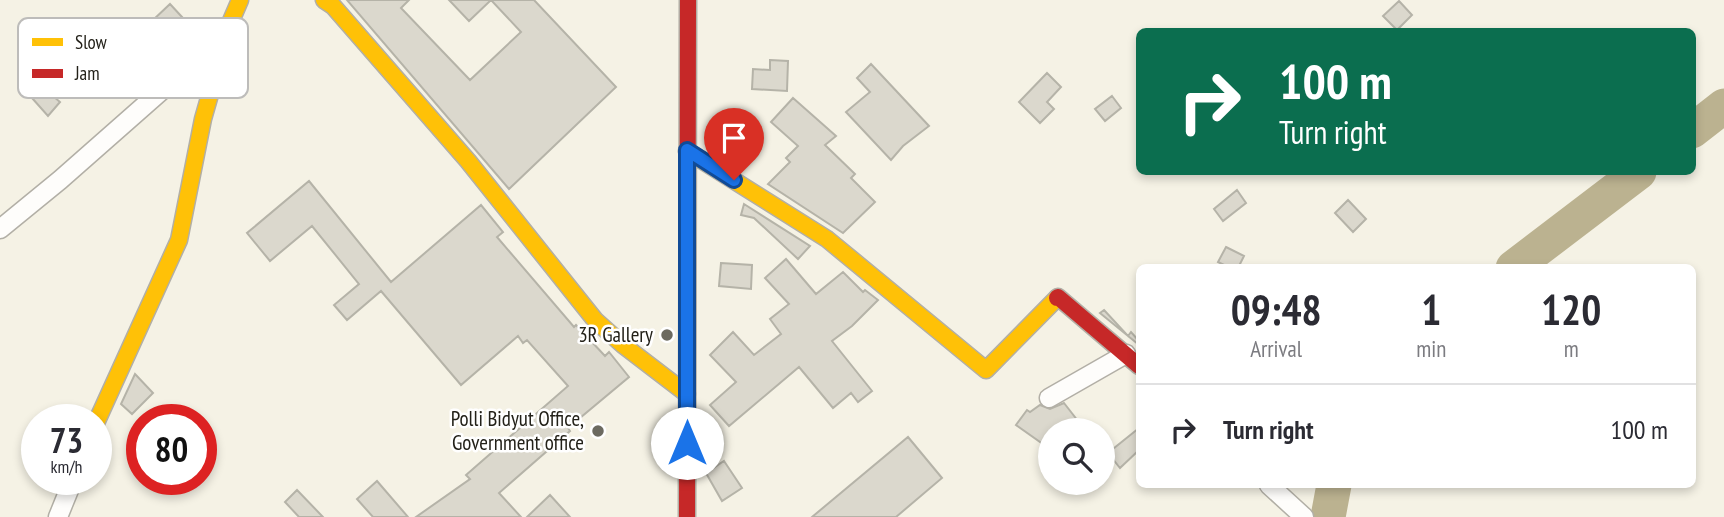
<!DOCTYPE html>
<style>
:root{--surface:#fff;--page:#f2f2f3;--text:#2b2b33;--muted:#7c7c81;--line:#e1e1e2}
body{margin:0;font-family:"PT Sans Narrow",sans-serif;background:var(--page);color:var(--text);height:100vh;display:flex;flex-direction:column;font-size:26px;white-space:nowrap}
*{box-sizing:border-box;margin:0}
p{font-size:23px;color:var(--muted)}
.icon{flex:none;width:38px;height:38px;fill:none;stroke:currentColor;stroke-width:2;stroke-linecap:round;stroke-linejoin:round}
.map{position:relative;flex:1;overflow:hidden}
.sheet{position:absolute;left:1136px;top:264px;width:560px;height:224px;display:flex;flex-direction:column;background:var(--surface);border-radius:10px;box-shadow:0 4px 10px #0003}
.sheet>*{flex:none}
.top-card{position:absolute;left:1136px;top:28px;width:560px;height:147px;border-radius:10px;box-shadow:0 4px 10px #0003;background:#0b6e4f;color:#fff;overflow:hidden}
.fabs{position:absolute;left:1038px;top:418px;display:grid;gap:14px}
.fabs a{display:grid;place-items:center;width:77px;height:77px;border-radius:50%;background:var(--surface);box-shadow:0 4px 10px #0003;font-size:35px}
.speed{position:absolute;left:21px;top:404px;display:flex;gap:14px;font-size:35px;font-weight:700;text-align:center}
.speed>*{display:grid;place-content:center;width:91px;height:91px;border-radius:50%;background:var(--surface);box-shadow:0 4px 10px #0003;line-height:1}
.speed small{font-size:18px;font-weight:400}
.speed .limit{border:10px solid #d22;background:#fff;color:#111}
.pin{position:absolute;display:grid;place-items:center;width:60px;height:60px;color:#fff;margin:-72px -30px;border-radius:50% 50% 50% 0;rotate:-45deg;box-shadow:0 0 7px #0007}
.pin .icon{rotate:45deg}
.me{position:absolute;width:77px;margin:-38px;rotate:0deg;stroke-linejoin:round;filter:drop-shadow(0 0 5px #0008)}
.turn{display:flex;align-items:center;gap:24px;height:147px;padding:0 28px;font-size:32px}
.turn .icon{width:91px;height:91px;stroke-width:2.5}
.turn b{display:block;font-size:49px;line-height:60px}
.eta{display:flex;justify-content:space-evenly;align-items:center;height:119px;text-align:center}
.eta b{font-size:42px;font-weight:700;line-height:49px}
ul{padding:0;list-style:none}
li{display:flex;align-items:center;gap:21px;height:91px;padding:0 28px;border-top:2px solid var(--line)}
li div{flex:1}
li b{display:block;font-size:26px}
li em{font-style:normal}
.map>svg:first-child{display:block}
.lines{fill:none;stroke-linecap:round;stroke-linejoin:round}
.river{stroke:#bbb290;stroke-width:35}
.building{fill:#dbd8cd;stroke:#b5b3a8;stroke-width:2}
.street-casing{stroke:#b2afa6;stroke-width:21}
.slow-casing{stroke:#b2afa6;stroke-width:19}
.jam-casing{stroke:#b2afa6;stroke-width:19}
.street{stroke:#fefdfb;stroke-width:18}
.slow{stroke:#ffc107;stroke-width:16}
.jam{stroke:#c62828;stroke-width:16}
.route-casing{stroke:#114b97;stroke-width:18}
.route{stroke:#1a73e8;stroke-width:12}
.poi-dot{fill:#6c6a60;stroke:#fff;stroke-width:2.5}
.labels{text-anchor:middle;stroke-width:5;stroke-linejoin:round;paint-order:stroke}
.poi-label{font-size:21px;fill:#232119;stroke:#fff;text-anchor:end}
.key{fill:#fff;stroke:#bdbcba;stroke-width:2}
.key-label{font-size:19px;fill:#232119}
</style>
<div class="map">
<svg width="1724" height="517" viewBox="0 0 1724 517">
<rect width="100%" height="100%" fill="#f5f2e5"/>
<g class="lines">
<path class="river" d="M1692 131 1724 106
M1513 268 1639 172
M1328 517 1334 485"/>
</g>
<path class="building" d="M347 0H409L401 8 470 80 521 32 491 0H534L616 87 509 189Z
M449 0H491L469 21Z
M1399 1 1412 15 1397 30 1383 16Z
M170 4 194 30 157 63 134 38Z
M770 60 788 61 787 91 752 89 753 69 770 70Z
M871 64 929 126 903 146 891 160 846 112 870 92 857 78Z
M48 69 64 87 53 96 60 102 48 116 24 89Z
M1047 73 1061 87 1047 102 1054 109 1040 123 1019 102Z
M1112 96 1121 108 1105 121 1095 109Z
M793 98 836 136 825 145 855 174 851 178 875 202 843 233 768 184 790 162 786 158 798 146 771 122Z
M309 181 391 282 481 205 503 232 497 237 574 327 576 325 605 356 609 352 629 377 568 428 570 431 499 493 521 517H416L470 479 466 475 568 386 527 340 523 343 518 336 461 385 381 291 347 320 334 305 359 284 312 226 270 261 247 233Z
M1237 190 1246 203 1223 221 1214 209Z
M1348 200 1366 219 1353 232 1335 213Z
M744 204 810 246 798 259 754 218 741 215Z
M1226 247 1244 256 1238 268H1230L1218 262Z
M786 259 816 294 843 272 863 292 865 290 878 300 852 326 832 341 872 391 858 402 851 393 833 408 799 367 729 426 710 405 736 382 710 355 733 332 754 355 781 334 770 319 789 304 765 278Z
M721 263 752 265 751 289 719 286Z
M1104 310 1128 336 1131 332 1139 341V345L1100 313Z
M135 374 153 393 132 414 121 404Z
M1064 403 1078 421 1066 430H1050V449L1016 425 1027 410 1030 412 1040 405 1050 409Z
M1139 428V450L1120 468 1108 453Z
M908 437 942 478 896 517H812Z
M724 461 742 488 722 501 706 473Z
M377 481 408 517H373L357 499Z
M297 490 323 517H299L285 502Z
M550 495 570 517H527Z"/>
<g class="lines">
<g class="street-casing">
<path id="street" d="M0 229 60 180 228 32
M1049 398 1126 354
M1269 485 1304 517
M58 517 73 480"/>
</g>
<g class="slow-casing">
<path id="slow" d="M324 0 333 6 468 161 595 320 623 345 687 394
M687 151 827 239 986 370 1057 298
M96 423 179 240 203 119 231 21 240 0"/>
</g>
<g class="jam-casing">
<path id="jam" d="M1057 298 1058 297 1139 366
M687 517 688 0"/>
</g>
<use href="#street" class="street"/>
<use href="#slow" class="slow"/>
<use href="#jam" class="jam"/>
</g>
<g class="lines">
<g class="route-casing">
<path id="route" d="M687 443V150L734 180"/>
</g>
<use href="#route" class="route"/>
</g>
<g class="poi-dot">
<circle cx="667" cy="335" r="7"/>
<circle cx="598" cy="431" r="7"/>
</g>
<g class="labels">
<g class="poi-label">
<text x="653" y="342">3R Gallery</text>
<text x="584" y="426">Polli Bidyut Office,<tspan x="584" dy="24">Government office</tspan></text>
</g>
</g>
<rect x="18" y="18" width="230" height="80" rx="10" class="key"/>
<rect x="32" y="38" width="31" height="8" fill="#ffc107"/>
<rect x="32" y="69" width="31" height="9" fill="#c62828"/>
<g class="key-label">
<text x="75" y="49">Slow</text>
<text x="75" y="80">Jam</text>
</g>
</svg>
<div class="fabs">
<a><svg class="icon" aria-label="search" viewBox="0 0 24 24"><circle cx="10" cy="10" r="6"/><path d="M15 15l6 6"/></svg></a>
</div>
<div class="speed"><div>73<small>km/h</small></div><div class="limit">80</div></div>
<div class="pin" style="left:734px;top:180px;background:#d93025"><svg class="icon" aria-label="arrive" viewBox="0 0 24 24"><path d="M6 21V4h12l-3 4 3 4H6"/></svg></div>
<svg class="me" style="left:687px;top:443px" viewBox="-20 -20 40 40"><circle r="19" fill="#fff"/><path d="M0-13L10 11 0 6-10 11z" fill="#1a73e8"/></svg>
<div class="top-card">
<div class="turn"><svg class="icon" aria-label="right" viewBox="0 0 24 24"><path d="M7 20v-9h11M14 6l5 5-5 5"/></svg><div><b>100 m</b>Turn right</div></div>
</div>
<section class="sheet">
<div class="eta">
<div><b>09:48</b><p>Arrival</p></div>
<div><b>1</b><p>min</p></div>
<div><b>120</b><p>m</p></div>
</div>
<ul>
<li><svg class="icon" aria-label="right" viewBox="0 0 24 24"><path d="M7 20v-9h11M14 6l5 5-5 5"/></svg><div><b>Turn right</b></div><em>100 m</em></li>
</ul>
</section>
</div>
